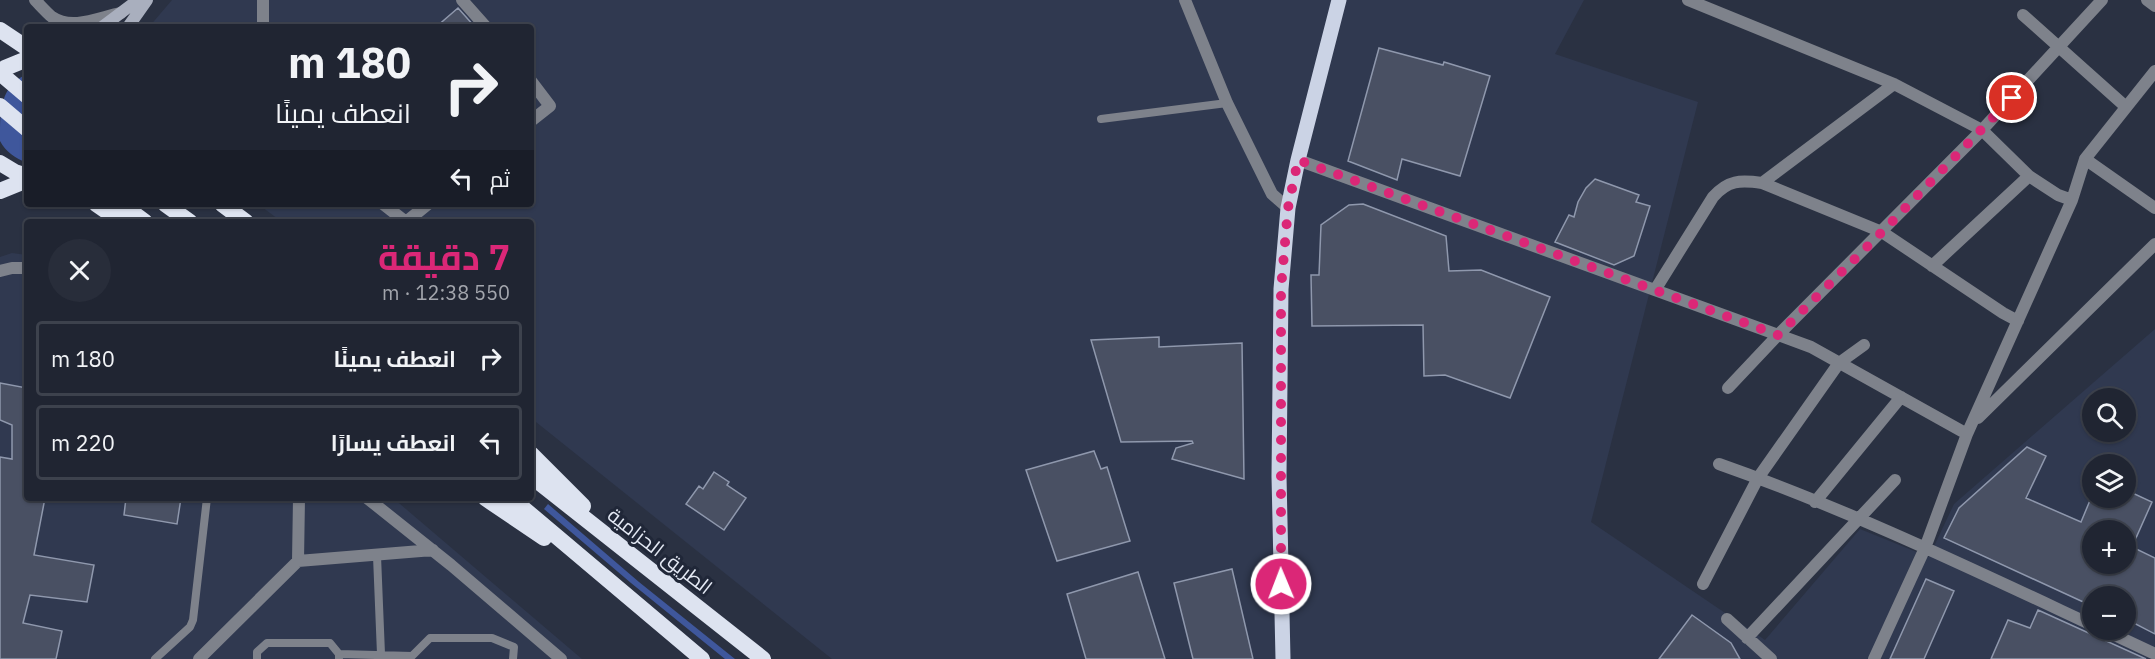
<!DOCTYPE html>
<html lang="ar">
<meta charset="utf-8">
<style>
:root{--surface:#202532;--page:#282d3a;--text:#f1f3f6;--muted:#a2a5ac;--line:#3d424d;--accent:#db2777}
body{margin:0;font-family:"IBM Plex Sans",Cairo,sans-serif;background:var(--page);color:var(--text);direction:rtl;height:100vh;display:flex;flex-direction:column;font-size:22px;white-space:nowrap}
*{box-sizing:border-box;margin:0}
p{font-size:20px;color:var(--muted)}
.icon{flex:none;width:33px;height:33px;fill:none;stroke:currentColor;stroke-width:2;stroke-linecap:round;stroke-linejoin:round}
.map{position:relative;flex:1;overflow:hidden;direction:ltr}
.sheet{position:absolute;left:24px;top:219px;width:510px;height:282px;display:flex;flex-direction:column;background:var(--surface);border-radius:6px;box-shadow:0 2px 4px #0004,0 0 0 2px var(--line);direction:rtl}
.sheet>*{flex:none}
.top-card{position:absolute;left:24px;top:24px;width:510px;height:183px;border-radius:6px;box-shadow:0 2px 4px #0004,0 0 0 2px var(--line);direction:rtl;background:#202532;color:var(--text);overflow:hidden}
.buttons{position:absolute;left:2082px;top:388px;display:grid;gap:12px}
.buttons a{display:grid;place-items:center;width:54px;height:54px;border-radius:50%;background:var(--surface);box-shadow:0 2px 4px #0004,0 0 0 2px var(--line);font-size:30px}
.pin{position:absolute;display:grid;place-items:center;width:51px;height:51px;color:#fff;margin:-26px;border:3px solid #fff;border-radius:50%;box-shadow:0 2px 6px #0007}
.me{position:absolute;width:66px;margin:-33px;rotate:359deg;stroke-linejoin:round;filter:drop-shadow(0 0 4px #0008)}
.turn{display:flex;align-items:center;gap:21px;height:126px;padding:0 24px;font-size:27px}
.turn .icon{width:78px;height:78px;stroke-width:2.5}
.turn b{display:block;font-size:42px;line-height:51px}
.then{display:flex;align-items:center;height:57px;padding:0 24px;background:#0003;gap:12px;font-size:22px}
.round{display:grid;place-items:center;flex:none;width:63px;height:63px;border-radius:32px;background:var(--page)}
.overview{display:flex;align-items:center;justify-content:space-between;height:102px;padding:0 24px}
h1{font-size:36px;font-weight:700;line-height:45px;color:var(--accent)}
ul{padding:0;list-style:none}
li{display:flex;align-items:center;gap:18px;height:75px;margin:0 12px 9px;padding:0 12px;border:3px solid var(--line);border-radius:6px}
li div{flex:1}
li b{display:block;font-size:22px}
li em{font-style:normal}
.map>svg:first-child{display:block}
.built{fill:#303950;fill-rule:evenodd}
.green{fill:#3f579c}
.building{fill:#495063;stroke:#8f98ad;stroke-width:1.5;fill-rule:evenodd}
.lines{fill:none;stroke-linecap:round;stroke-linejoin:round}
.service{stroke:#7e828b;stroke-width:8}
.minor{stroke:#7e828b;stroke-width:12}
.secondary{stroke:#a9afbe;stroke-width:12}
.primary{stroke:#cbd3e5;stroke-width:15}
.trunk{stroke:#dde3f0;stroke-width:16}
.route{stroke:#db2777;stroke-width:10;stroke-dasharray:0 18}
.labels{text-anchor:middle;stroke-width:6;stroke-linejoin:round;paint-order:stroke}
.street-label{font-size:20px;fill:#e4e9f4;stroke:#202738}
</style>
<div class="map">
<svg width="2155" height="659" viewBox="0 0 2155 659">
<rect width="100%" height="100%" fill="#2a3142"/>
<path class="built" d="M172 0H1584L1555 54 1698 102 1591 522 1765 640 1860 529 1929 557 1954 504 2155 329V659H832L531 418V222H282L258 204H531V27H149ZM2092 399H2126V432H2092ZM2092 465H2126V498H2092ZM2092 531H2126V564H2092ZM2092 597H2126V630H2092Z
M12 253 27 255V498H393L582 659H0V257Z"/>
<path class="green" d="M27 74V163C15 158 6 152 0 141 0 109 0 87 27 74Z
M548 504 639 582 735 659H725L631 583 544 509Z"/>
<path class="building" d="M458 8 475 27H436Z
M1379 48 1443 65 1444 62 1490 76 1460 176 1402 159 1397 180 1348 161Z
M1595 179 1639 195 1636 202 1650 206 1634 256 1614 265 1555 242 1569 215 1574 217 1578 202 1586 188Z
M1363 204 1446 236 1449 271 1481 270 1550 297 1510 398 1445 375 1424 376 1423 325 1312 326 1311 275H1319L1321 225 1349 205Z
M1159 337V347L1242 343 1244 479 1172 459 1176 448 1193 443 1192 441 1121 442 1091 340Z
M0 383 27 388V498H45L34 555 94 565 87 602 30 595 23 623 62 631 56 659H0V457L12 459V425L0 420Z
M2027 447 2046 456 2026 498 2081 522 2091 498H2126V490L2152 502 2132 547 2155 558V634L2126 619V597H2092V606L1944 538 1959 508ZM2092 531H2126V564H2092Z
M1094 451 1101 469 1107 467 1130 541 1057 561 1026 470Z
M714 472 729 482 727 485 746 498 724 530 686 504 699 486 703 489Z
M126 498H181L177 524 124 515Z
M1232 569 1253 659H1193L1174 583Z
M1138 572 1165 659H1086L1067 594Z
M1926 579 1954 591 1924 659H1890Z
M2038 610 2146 659H1991L2008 620 2030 628Z
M1692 615 1731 643 1740 659H1659Z"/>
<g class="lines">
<path class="service" d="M1101 119 1227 103
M377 556 381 654
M339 654 412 656 430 638H492L514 647 513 659
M155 659 190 627 193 620 207 498
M257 659V652L267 643H330L339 654V658"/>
<path class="minor" d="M35 0C40 5 46 12 52 17 72 31 100 17 121 13
M263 0V27
M462 0 486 27
M1185 0 1227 103 1272 194 1288 208
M1688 0 1894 84 1982 130 2029 176 2058 195 2072 200
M2147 0 2155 6
M2023 15 2126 107
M531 81 550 106 531 121
M2085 159 2155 208
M1298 160 1811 347 1967 434
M1762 183 1894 84
M383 204 406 222 428 204
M1932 266 2029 176
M0 271 12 268H27
M1655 290 1713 197C1728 180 1740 180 1762 183L1882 232 2003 313 2018 321
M1728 388 1778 335 1982 130 2102 0
M1978 418 2155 244
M1719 464C1847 509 1970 568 2092 625
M367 498 451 565 561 659
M1815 502 1901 397
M298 561 299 498
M1703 584 1758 478 1839 363 1864 345
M1727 619 1771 659
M2104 630 2155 654
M1747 638 1895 480
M199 659 298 561 433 550
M1874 659 1925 548 1967 434 2072 200 2085 159 2155 71"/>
<path class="secondary" d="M102 27 138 0
M128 27 147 0"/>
<path class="primary" d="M1283 659 1279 476 1281 289 1288 208 1298 160 1339 0"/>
<path class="trunk" d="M0 30 27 48
M0 73 27 96
M0 73 5 68 27 59
M0 106 27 129
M0 163 15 172 27 176
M0 191 27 180
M96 204 122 222
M121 204 145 222
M165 204 190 222
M222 204 246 222
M531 454 583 506
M531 476 763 659
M485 498 544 538
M511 498 702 659"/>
</g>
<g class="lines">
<path class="route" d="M1281 584V289L1288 208 1298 160 1778 335 1882 232 2012 98"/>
</g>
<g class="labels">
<g class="street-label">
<text transform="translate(660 551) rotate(38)" y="7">الطريق الحزامية</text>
</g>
</g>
</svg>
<div class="buttons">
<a><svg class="icon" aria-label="search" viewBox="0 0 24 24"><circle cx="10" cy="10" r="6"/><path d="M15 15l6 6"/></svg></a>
<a><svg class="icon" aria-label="layers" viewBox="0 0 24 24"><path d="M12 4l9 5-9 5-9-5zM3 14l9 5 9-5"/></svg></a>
<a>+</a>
<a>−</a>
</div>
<div class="pin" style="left:2012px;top:98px;background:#d93025"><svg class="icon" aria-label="arrive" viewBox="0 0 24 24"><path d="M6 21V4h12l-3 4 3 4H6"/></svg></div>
<svg class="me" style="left:1281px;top:584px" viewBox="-20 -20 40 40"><circle r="17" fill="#db2777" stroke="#fff" stroke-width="3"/><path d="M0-11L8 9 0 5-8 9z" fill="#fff"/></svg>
<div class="top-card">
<div class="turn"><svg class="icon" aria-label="right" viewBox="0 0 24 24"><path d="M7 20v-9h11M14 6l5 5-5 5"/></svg><div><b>180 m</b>انعطف يمينًا</div></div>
<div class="then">ثم<svg class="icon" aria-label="left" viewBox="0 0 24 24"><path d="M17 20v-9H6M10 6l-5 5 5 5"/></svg></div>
</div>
<section class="sheet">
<div class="overview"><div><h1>7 دقيقة</h1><p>550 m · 12:38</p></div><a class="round"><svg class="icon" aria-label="close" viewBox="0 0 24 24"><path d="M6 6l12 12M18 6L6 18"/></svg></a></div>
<ul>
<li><svg class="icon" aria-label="right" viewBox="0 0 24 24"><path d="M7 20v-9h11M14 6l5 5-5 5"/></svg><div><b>انعطف يمينًا</b></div><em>180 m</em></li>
<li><svg class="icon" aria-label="left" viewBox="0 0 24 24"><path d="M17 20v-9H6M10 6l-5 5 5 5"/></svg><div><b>انعطف يسارًا</b></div><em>220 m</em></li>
</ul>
</section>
</div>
